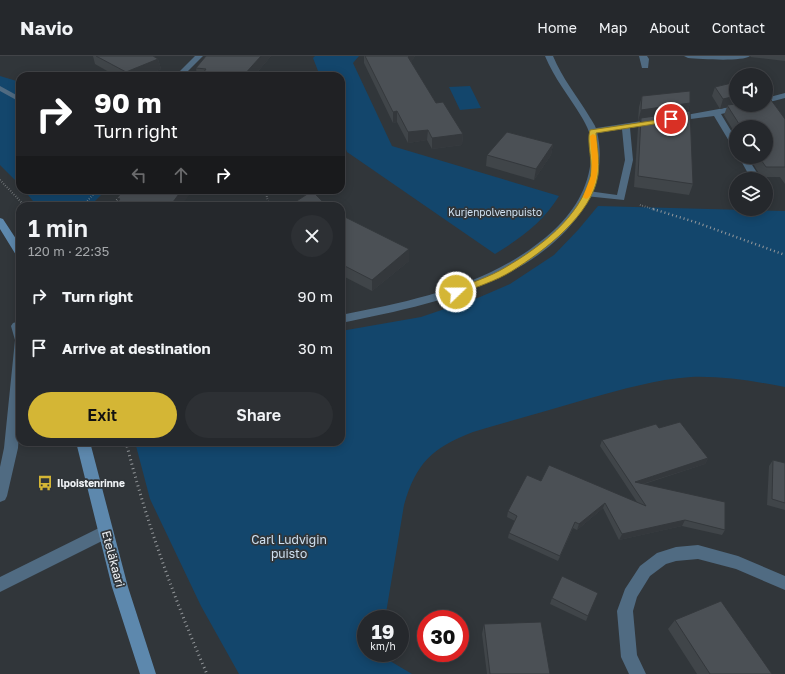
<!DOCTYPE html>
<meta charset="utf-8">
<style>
:root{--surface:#25282c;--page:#2d3034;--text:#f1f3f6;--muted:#a3a6a9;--line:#424448;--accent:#d4b635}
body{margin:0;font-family:"Golos Text",sans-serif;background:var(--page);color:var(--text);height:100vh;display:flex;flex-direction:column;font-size:15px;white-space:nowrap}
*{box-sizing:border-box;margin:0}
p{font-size:13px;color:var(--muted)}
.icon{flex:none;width:22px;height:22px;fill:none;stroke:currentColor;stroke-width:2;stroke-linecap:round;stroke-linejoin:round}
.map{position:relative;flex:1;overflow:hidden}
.side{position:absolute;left:16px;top:146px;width:329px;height:244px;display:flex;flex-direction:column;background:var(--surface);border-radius:12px;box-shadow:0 2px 10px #0003,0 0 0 1px var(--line)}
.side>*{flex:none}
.guide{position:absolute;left:16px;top:16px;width:329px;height:122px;border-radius:12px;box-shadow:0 2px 10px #0003,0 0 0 1px var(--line);background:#202124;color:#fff;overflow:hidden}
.buttons{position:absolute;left:729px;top:12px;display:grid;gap:8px}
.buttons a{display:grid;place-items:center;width:44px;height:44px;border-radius:50%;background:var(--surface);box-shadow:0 2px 10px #0003,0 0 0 1px var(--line);font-size:20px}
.speed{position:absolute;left:357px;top:554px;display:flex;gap:8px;font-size:20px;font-weight:700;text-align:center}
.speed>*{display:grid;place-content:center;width:52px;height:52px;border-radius:50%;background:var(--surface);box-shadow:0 2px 10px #0003,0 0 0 1px var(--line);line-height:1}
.speed small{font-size:10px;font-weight:400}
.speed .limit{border:6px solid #d22;background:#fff;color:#111}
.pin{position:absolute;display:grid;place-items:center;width:34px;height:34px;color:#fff;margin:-17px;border:2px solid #fff;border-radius:50%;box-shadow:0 1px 4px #0007}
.me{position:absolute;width:44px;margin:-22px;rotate:68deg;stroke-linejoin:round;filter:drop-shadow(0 0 3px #0008)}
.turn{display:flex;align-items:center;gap:14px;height:84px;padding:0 12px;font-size:18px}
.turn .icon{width:52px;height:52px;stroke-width:2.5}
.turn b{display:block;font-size:28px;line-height:34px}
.lanes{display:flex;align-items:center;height:38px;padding:0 12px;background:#0003;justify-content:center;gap:20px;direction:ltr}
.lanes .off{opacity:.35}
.round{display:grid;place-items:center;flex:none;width:42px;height:42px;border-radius:21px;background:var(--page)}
.summary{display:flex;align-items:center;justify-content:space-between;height:68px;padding:0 12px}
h1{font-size:24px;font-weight:600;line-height:30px}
.button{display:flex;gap:8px;margin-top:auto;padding:8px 12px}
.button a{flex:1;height:46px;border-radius:24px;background:var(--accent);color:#111;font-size:16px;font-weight:600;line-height:46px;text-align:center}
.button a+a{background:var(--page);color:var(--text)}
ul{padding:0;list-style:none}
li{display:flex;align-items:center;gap:12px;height:52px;padding:0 12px}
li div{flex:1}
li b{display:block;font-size:15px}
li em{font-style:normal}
header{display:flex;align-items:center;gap:24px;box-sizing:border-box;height:56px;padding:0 20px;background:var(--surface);border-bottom:1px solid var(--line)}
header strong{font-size:19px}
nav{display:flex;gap:22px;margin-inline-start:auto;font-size:14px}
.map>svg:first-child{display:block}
.green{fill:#13466c}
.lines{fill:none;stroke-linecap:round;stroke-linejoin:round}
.path-far2{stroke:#94989b;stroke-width:2;stroke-dasharray:0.5 2;stroke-linecap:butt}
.path-far1{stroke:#94989b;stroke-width:2.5;stroke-dasharray:1 3;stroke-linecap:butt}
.path{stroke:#94989b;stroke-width:3;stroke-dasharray:1 3.5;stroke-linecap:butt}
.lane{fill:#506b82;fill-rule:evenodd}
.street{fill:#506b82;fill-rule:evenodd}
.secondary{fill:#5d88ad;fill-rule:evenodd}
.wall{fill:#404549}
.shaded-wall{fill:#34383c}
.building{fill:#4b5055;stroke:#34383c}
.route{fill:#d4b635;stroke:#8a7622}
.slow{fill:#f59e0b}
.labels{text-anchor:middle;stroke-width:3.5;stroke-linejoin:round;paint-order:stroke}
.park-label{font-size:10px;fill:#cfe0f0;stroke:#31363a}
.poi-label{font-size:10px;font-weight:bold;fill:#f0f3f6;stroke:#31363a;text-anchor:start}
.near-park-label{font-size:12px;fill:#cfe0f0;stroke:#31363a}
.near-street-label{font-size:12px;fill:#f0f3f6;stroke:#31363a}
</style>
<header>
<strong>Navio</strong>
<nav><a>Home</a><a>Map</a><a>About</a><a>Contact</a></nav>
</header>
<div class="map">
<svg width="785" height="618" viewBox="0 0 785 618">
<rect width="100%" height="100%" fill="#31363a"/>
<path class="green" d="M315 0H359L353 7 392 90 559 140C543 166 521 182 495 198L347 96 341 78V20H320L313 2Z
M0 20 20 26V129L0 109Z
M470 30 481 52 460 54 449 31Z
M24 134H106L90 150H37Z
M598 150 785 155V331C754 325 723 320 691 321 656 323 621 334 587 343 549 354 511 365 473 376 432 392 416 407 404 449L385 563H366V597H380V599L412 618H239L201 550 150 443 135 386H341V275L421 261 480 241 510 228 554 199 578 174Z"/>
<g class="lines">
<path class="path-far2" d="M0 124 25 150
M263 134 266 137 269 150
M640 149 656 154
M82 150 98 134
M112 150 119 141"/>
<path class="path-far1" d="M653 153 695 166 785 199"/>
<path class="path" d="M126 386C146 465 174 543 207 618"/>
<path class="lane" d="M639 0H647L649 3 648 12H642Z
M684 0H750C742 6 700 3 688 2Z
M0 30 20 41V46L0 35Z
M785 37V42L766 47V42Z
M741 49H756L755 51 721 58 736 83V93L732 90 714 60 675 65 671 63 675 61Z
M655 63 658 64 659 66 658 68 630 72 633 104 624 144 585 140 583 138 588 135 617 139 625 104 622 73 593 78 590 77 589 75 590 73Z
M739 101H747L761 123H751Z
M20 265V361L18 392 7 440 5 444 0 446V411L4 392 15 284 11 270 13 267Z"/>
<path class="street" d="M195 0H203L183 20H175Z
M545 0H553C562 22 577 40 589 60 592 65 596 70 597 76 604 105 597 132 581 156 530 230 423 250 341 267V259C418 244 495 228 554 174 582 148 597 114 589 76 587 70 584 65 581 60 569 40 554 22 545 0Z
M105 469 110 471 112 476 110 481 0 536V521Z
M698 489 738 500 785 520V534L736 513 698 503 676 505 666 508 650 520 637 541 633 555 637 599 646 618H629L621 601 617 555 625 533 640 510 657 497 676 491Z"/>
<path class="secondary" d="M0 162 3 163 20 189V200L16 199 0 173Z
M76 386H90L128 531 156 618H140L112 531Z"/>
</g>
<path class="wall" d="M93 0H153L158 3 161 13 146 20H116L95 8Z
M206 0H271L254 20H197L196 12Z
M364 0H415L411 6 436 47 463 78 462 89 432 93 427 84 408 87 397 66 393 67 364 7Z
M751 0H785V5L750 1Z
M715 31 736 49 785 63V128L780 121H761L749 101H766V71H736V79L724 59 727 51 720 53 712 40Z
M642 40 690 47 688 55 693 128 689 139 634 131 638 72 640 64 638 65 639 51Z
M553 88 551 99 534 124 486 110 487 99Z
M288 134H301L291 138Z
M341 159 409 205 372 235 341 219Z
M659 372 708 402 705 408 644 428 725 474 722 479 682 470 619 484 603 452 577 474 573 472 558 505 508 482 509 477 515 465 507 461 508 455 541 425 637 446 600 390 602 384Z
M773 404 785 407V454L767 449 769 410Z
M552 542 588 560 586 565 550 548Z
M675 564 772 618H697L668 573Z
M484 568 550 618H487L482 578Z"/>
<path class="shaded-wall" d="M261 0H271L254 20H243Z
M409 0H415L408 11V1Z
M158 3 161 13 146 20H127L126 16Z
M736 40V49H727V51L720 53 723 43Z
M690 47 687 58 641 62 640 64 638 65 641 54Z
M397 55V66L393 67V56Z
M428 74 427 84 408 87V76Z
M463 78 462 89 432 93V82Z
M553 88 551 99 534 124 536 113Z
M182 134H193L181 150H170Z
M291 134H301L291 138Z
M409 193V205L372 235V224Z
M708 402 705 408 633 431 635 426Z
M605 447 603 452 577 474 579 468Z
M685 464 682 470 619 484 622 478Z"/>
<path class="building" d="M96 0H153L158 3 126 16Z
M206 0H261L243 20H201L206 13 196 12Z
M365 0H409L408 1 436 47 443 46 463 78 432 82 428 74 408 76 397 55 393 56Z
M736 26V40L723 43 715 31Z
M690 35V47L641 54 642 40Z
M766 37 785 63V111H766L759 101H766V71H741L727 49 736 48V49H766Z
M690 55 693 128 638 120 641 62Z
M507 76 553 88 536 113 487 99Z
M124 134H182L170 150H114L120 143 117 142Z
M312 135 327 150H289Z
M341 159 409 193 372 224 341 208Z
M680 366 708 402 635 426 725 446V474L685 464 622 478 605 447 579 468 575 466 560 500 509 477 517 460 508 455 527 419 541 425 549 409 646 450 602 384 656 368 659 372Z
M773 404 785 407V447L772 443Z
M562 520 598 537 588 560 552 542Z
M721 545 772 618H710L675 564Z
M541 566 550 618H490L484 568Z"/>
<path class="route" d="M671 62H674V65L596 77C597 91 600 105 598 119 592 159 544 195 512 215 496 225 476 231 459 238H453L452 236 453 234C470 227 490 221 506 211 540 191 579 162 590 122 594 107 586 87 590 74Z"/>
<path class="slow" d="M593 78 596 80C598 99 600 115 593 133 591 137 591 141 586 143L583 141 591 120 592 105 590 80Z"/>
<defs>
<g id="bus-bare" transform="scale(1.2)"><path d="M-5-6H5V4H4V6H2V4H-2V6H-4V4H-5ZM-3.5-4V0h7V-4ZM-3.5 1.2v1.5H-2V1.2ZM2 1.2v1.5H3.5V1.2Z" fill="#d4b635" stroke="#31363a" stroke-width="2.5" paint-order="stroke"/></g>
</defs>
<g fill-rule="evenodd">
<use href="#bus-bare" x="45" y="427"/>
</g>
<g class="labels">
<g class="park-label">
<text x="495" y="160">Kurjenpolvenpuisto</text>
</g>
<g class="poi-label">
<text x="57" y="431">Ilpoistenrinne</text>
</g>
<g class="near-park-label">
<text x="289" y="488">Carl Ludvigin<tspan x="289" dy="14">puisto</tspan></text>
</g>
<g class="near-street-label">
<text transform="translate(113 503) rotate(75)" y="4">Eteläkaari</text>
</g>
</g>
</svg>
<div class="buttons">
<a><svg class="icon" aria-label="sound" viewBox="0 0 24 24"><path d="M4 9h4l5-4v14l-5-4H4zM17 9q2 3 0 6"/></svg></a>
<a><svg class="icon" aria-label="search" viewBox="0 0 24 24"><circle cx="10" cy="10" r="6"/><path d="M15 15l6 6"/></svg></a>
<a><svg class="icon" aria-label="layers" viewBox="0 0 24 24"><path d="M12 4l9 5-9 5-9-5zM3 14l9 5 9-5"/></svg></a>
</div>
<div class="speed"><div>19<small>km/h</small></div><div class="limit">30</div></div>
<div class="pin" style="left:671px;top:63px;background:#d93025"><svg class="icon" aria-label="arrive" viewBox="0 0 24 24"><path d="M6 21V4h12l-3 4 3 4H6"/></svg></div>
<svg class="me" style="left:456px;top:236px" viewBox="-20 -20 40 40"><circle r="17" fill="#d4b635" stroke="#fff" stroke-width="3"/><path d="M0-11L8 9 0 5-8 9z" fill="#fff"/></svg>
<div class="guide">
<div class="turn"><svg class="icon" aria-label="right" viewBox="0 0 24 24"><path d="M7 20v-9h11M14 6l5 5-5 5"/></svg><div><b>90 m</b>Turn right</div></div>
<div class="lanes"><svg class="icon off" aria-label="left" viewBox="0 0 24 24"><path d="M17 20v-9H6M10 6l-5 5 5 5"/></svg><svg class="icon off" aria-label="ahead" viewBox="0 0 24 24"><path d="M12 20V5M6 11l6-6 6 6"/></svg><svg class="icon" aria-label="right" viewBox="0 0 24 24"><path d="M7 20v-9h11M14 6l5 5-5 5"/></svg></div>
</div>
<section class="side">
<div class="summary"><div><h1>1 min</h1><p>120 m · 22:35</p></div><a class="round"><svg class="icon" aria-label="close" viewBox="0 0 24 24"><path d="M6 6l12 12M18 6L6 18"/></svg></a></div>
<ul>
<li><svg class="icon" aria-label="right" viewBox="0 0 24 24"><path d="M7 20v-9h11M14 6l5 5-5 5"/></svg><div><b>Turn right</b></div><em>90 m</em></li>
<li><svg class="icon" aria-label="arrive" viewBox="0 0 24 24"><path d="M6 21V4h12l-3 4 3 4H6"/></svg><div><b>Arrive at destination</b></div><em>30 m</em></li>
</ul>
<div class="button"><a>Exit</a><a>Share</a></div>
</section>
</div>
